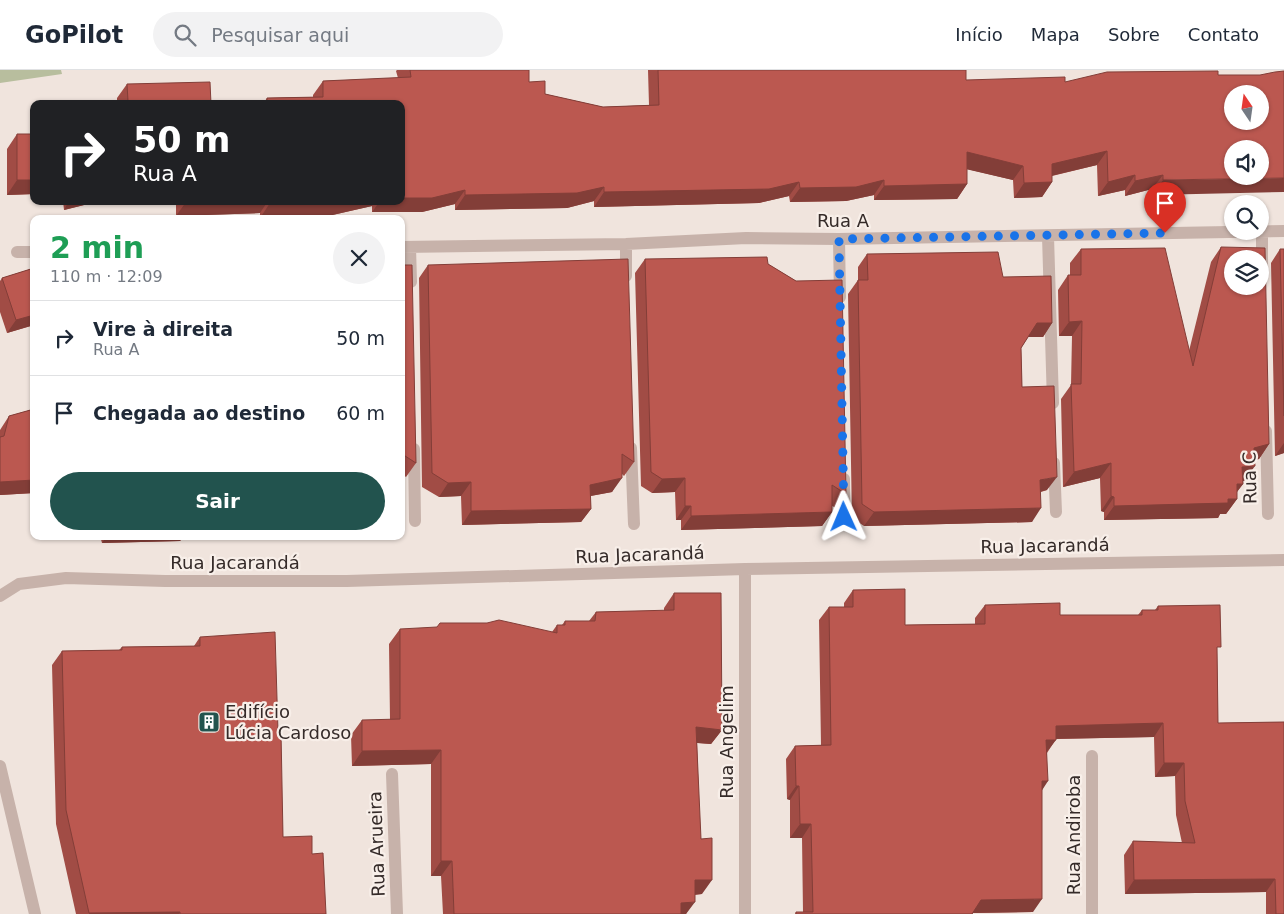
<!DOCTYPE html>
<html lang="pt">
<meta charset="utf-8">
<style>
:root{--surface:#fff;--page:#f2f2f3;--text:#1f2937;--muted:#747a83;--line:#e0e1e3;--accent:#22534e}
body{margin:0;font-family:"DejaVu Sans",sans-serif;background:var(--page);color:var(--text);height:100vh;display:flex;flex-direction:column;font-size:19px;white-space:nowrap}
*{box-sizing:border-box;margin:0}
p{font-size:16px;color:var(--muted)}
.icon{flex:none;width:28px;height:28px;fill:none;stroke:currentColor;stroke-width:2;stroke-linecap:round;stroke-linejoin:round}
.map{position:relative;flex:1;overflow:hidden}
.details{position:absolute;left:30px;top:145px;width:375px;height:325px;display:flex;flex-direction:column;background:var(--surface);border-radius:10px;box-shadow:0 1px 4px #0004}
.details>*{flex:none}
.hud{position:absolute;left:30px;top:30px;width:375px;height:105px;border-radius:10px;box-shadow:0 1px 4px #0004;background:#202124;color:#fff;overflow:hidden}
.needle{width:32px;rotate:347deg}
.fabs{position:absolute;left:1224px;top:15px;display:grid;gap:10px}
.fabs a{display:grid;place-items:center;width:45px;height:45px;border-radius:50%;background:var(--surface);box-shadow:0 1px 4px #0004;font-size:25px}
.pin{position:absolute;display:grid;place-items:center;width:42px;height:42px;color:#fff;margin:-51px -21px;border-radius:50% 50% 50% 0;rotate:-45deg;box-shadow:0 0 5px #0007}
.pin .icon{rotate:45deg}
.me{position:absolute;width:55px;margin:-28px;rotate:359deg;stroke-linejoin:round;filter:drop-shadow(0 0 4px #0008)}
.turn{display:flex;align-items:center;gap:18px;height:105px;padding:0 20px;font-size:22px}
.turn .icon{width:65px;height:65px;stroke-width:2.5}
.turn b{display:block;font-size:35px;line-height:42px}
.round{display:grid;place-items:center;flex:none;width:52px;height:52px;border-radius:26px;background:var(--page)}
.headline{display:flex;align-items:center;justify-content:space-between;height:85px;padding:0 20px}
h1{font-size:30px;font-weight:700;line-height:38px;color:#1e9e55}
.primary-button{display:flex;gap:10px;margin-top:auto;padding:10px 20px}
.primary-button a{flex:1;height:58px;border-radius:30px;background:var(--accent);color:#fff;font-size:20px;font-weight:700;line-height:58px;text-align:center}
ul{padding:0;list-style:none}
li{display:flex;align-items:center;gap:15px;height:75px;padding:0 20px;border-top:1px solid var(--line)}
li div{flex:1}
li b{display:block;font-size:19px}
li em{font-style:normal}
header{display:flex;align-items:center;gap:30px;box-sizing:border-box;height:70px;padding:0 25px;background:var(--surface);border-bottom:1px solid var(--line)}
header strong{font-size:24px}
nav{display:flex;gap:28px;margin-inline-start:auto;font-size:18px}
.search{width:350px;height:45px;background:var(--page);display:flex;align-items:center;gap:12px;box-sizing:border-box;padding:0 18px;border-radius:28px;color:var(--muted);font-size:19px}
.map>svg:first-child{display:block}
.green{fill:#b8be9e}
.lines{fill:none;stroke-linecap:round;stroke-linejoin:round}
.street{stroke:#c7b2aa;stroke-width:12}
.wall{fill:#a14c45}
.shaded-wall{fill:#833e38}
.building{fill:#bb5850;stroke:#833e38;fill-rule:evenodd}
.route{stroke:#1a73e8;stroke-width:9;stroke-dasharray:0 16.2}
.labels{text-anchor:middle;stroke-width:4.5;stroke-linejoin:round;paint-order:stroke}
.street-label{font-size:18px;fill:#352b29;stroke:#f8efe9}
.poi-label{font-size:18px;fill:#352b29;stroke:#f8efe9;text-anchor:start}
</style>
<header>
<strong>GoPilot</strong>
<div class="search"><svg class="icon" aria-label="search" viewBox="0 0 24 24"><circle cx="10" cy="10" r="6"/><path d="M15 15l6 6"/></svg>Pesquisar aqui</div>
<nav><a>Início</a><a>Mapa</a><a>Sobre</a><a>Contato</a></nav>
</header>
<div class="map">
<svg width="1284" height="844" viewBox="0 0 1284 844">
<rect width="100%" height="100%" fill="#f0e4dd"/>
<path class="green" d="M0 0H61L62 4 0 13Z"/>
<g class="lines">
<path class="street" d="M1262 161V194
M1048 166 1053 333
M839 169 840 227
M626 174V206
M401 177 626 174 746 168 839 169 1284 161
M410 177 411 212
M17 182H34
M1266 361 1268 444
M631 378 634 454
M414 379 415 451
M1054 393 1056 442
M844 409V447
M0 526 19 514 66 508 165 511H347L745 499 1284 490
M1092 686V844
M0 696 35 844
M392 704 397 844
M745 844V499"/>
</g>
<path class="wall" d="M397 0H529V12L545 24 603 37 649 35 648 0H966V10L1065 12 1218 5H1260L1153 125 1152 119 1125 126V120L1098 126 1097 95 1052 106V112L1042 127 1014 128 1013 110 967 99V114L957 129 874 130V125L846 131 790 132 789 126 759 133 594 137V131L567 138 455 140V134L422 142H372V136L328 146 260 148V143L176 146V131H401V34H263L267 28 313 27V25L323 11 398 8 396 1Z
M127 14 211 34H70L71 32 117 31V28Z
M34 61V124L7 125V79L17 64H33Z
M63 131H100L64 140Z
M1221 177 1269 374 1259 389 1255 390 1244 411H1243V414L1237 422V429L1226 444H1220L1218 448 1104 450V442L1101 441 1100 408 1063 417 1061 329 1071 315 1072 266H1059L1058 220 1068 205H1070V193L1081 179 1189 281 1211 192Z
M1280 179H1284V383L1275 386 1271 193Z
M867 184 1003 207 1052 253 1043 267H1028L1021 278 1022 317 1047 420 1041 422 1032 452 864 456 852 448 848 224 858 210V197Z
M645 189 768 194 796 211 846 424 836 438 832 436V442L822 456 681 460V450H676L675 422 652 423 641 416 635 203Z
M401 195 416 393 406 407 402 404 401 450Z
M428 195 634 392 624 406 622 404 612 422 590 426 591 439 581 452 462 455 461 426 439 427 422 417 419 208Z
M34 198V255L7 263 0 242V211L2 208Z
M34 339V423L0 425V360L9 346Z
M100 466H184L180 471 102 473Z
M853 520 905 555 975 554V548L985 535 1060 545H1138L1142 540H1155L1158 536 1217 582 1218 653 1284 652V844H1266V822L1125 824 1124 785 1133 771 1182 773 1176 745 1175 706 1155 707 1154 667 1056 669 1047 683 1042 720 1033 842 973 843 972 844H795L796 842H803L802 768H790V730L787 729 786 689 795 676 821 675 819 550 829 537H844V533Z
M674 523 722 660 711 674 697 673 702 824 695 825 686 844H443L441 806H431V694L352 696 351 665 362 650H390L389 574 400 559 552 562 557 555H562L565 551H589L596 542 664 541V538Z
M200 567 278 662 283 767 312 784 326 844H76L56 754 52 595 62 581 119 580 122 577 194 576Z"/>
<path class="shaded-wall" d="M1107 81 1097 95 1042 108 1052 94Z
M967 82 1023 96 1013 110 957 97Z
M1135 105 1125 120 1098 126 1108 112Z
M1163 105 1152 119 1125 126 1135 111Z
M1284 108V122L1153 125 1163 110Z
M17 110H34V124L7 125Z
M884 110 874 125 846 131 790 132 800 118Z
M799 112 789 126 759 133 594 137 604 122Z
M1052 112 1042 127 1014 128 1024 113Z
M967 114 957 129 874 130 884 116Z
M604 117 594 131 567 138 455 140 465 125Z
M465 120 455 134 422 142H372L380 131H401V128Z
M69 131H100L64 140Z
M203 131H268L260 143 176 146 186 132Z
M339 131H375L372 136 328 146 260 148 270 133Z
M34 245V255L7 263 16 250Z
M1082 251 1072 266H1059L1069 252Z
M1037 253H1052L1043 267H1027Z
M1284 373V383L1275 386Z
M1269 374 1259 389 1244 393 1254 378Z
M1111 393 1100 408 1063 417 1074 402Z
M1255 396 1244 411H1232L1242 397Z
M1057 407 1047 420 1030 424 1040 410Z
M622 408 612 422 580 428 590 415Z
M685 408 675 422 652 423 662 409Z
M34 410V423L0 425V412Z
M471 412 461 426 439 427 448 413Z
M1237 414H1243L1232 428Z
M1111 426 1114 427 1104 442 1101 441Z
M1228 429H1237L1226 444H1220L1218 448 1104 450 1114 436Z
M685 436H691L681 450H676Z
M1041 438 1032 452 864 456 874 442Z
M591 439 581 452 462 455 471 441Z
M832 442 822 456 681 460 691 446Z
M107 466H184L180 471 102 473Z
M253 466H371L370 467 251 470Z
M1163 653 1154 667 1046 669 1056 656Z
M696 657 722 660 711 674 686 672Z
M1046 670H1056L1046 683Z
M441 680 431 694 352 696 362 681Z
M1164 693H1184L1175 706 1155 707Z
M1042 711H1048L1039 725Z
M796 716H799L790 730 787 729Z
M800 754H811L802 768H790Z
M441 791H452L441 806H431Z
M1275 809 1266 822 1125 824 1134 810Z
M695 810H712L702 824 684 825Z
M1042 829 1033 842 972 843 981 830Z
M695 832 686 844H673L681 833Z
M180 842 179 844H89V843Z"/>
<path class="building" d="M410 0H529V12L545 11V24L603 37 659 35 658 0H966V10L1065 7V12L1107 2 1218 1V5H1260L1275 2 1284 1V108L1163 110V105L1135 111V105L1108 112 1107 81 1052 94V112L1024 113 1023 96 967 82V114L884 116V110L856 117 800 118 799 112 769 119 604 122V117L577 123 465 125V120L432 128H401V34H267V28L323 27V11L411 7ZM1232 24H1260V51H1232ZM1232 79H1260V106H1232Z
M210 12 211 34H71V32L128 31 127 14Z
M17 64H34V110H17Z
M270 131H339L270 133Z
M1221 177 1265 178 1269 374 1254 378 1255 396 1242 397 1243 414H1237V429H1228V433L1114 436V427L1111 426V393L1074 402 1071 314H1081L1082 251 1069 252 1068 205H1081V179L1165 178 1193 296ZM1232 189H1260V216H1232Z
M1280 179H1284V346Z
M998 182 1003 207 1051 206 1052 253H1037L1021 278 1022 317 1054 316 1057 407 1040 410 1041 438 874 442 862 434 858 210H868L867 184Z
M767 187 768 194 796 211 842 210 846 424 832 415V442L691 446V436H685V408L662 409 651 402 645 189Z
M628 189 634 392 622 384V408L590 415 591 439 471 441V412L448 413 432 403 428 195Z
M401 195H412L416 393 402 384 403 447H401Z
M34 198V245L16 250 2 208Z
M34 339V410L0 412V367L4 366 9 346Z
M905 519V555L985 554V535L1060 533V545H1142V540H1158V536L1220 535 1221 577H1217L1218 653 1284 652V844H1276L1275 809 1134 810 1133 771 1195 773 1185 731 1184 693H1164L1163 653 1056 656V670H1046L1048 711H1042V829L981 830 972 844H796V842H813L811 754H800L799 716H796L795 676 831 675 829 537H853V520Z
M674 523H721L722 660 696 657 701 769 712 768V810H695V832L681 833V844H454L452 791H441V680L362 681V650L400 649V559L437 557 440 553H487L499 550 557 563V555H565V551H595L596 542 674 540Z
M275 562 278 662H281L283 767 312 766V784L323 783 326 844H180V842L89 843 66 740 62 581 122 580V577L200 576V567Z"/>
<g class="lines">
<path class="route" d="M844 447 839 169 1165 163"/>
</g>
<defs>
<g id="building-square" transform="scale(1.125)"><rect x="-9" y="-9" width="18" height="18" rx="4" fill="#22534e" stroke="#f8efe9"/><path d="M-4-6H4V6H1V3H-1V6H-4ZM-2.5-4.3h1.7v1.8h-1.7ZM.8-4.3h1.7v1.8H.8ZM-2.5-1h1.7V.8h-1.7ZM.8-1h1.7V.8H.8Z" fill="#fff"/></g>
</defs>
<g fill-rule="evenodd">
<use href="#building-square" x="209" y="652"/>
</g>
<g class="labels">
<g class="street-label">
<text x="843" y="157">Rua A</text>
<text transform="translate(1250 408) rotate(-91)" y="6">Rua C</text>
<text transform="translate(1045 476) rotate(-1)" y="6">Rua Jacarandá</text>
<text transform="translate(640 485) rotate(-2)" y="6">Rua Jacarandá</text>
<text x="235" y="499">Rua Jacarandá</text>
<text transform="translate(727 672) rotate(-90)" y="6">Rua Angelim</text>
<text transform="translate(1074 765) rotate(-90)" y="6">Rua Andiroba</text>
<text transform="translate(377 774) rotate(-92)" y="6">Rua Arueira</text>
</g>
<g class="poi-label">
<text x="225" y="648">Edifício<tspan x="225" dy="21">Lúcia Cardoso</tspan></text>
</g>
</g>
</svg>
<div class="fabs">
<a><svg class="needle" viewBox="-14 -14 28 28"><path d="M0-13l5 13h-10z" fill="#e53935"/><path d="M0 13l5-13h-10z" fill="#747a83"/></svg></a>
<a><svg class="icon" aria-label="sound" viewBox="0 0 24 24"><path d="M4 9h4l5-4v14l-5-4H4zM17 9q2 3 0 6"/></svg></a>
<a><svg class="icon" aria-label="search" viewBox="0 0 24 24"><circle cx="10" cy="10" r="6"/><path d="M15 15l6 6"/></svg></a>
<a><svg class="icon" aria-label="layers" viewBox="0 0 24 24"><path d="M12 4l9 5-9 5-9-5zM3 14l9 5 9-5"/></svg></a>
</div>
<div class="pin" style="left:1165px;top:163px;background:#d93025"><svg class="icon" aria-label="arrive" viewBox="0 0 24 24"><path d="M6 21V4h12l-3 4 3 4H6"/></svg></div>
<svg class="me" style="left:844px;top:447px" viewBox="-20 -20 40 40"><path d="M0-17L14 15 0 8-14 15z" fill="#1a73e8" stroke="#fff" stroke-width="4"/></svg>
<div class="hud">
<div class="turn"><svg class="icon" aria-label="right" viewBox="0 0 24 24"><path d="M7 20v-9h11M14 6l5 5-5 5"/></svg><div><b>50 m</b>Rua A</div></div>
</div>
<section class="details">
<div class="headline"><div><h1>2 min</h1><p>110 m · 12:09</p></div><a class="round"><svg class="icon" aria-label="close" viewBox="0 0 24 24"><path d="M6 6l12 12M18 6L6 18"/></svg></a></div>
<ul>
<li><svg class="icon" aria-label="right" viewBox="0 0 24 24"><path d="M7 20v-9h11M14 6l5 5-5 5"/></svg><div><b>Vire à direita</b><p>Rua A</p></div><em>50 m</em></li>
<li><svg class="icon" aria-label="arrive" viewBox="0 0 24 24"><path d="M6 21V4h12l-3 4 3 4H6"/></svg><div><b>Chegada ao destino</b></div><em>60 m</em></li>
</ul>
<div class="primary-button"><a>Sair</a></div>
</section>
</div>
